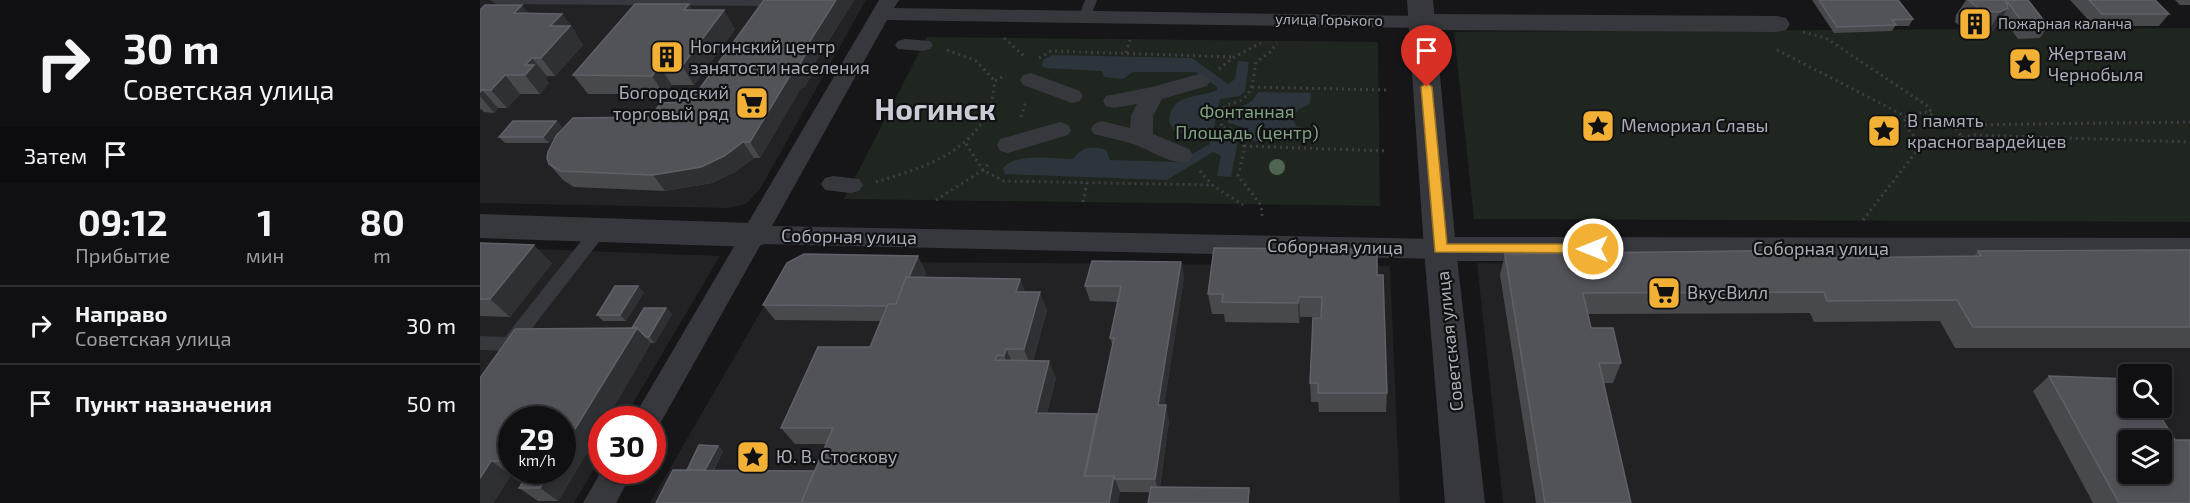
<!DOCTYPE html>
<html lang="ru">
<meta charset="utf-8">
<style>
:root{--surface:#101012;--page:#19191b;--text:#f1f3f6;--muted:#9c9d9f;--line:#303032}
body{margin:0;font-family:"Exo 2",sans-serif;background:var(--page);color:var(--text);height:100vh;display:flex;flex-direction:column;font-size:22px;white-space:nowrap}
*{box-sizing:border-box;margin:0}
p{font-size:20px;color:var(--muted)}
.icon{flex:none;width:33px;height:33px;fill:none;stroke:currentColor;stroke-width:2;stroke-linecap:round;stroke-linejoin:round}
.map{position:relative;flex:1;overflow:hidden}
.side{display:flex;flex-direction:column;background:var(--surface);width:480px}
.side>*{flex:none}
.hud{background:#101012;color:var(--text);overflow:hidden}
.fabs{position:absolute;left:1638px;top:364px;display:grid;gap:12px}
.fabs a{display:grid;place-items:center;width:54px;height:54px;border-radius:6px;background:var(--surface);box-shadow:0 3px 9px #0003,0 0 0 2px var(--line);font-size:30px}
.speed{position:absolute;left:18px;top:406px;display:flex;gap:12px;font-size:30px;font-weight:700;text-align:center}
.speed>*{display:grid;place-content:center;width:78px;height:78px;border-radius:50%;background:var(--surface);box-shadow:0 3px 9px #0003,0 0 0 2px var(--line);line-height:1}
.speed small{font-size:15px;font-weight:400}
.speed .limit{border:9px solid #d22;background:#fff;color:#111}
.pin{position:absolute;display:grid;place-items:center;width:51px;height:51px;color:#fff;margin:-62px -26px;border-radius:50% 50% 50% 0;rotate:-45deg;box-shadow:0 0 6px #0007}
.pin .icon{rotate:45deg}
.me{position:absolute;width:66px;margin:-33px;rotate:270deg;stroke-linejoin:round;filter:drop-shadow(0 0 4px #0008)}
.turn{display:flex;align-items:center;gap:21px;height:126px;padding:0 24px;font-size:27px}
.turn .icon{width:78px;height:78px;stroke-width:2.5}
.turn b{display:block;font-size:42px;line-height:51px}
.then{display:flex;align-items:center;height:57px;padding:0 24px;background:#0003;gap:12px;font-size:22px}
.eta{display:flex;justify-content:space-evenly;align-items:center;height:102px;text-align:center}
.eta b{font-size:36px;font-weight:700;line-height:42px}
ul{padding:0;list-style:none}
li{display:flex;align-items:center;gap:18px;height:78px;padding:0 24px;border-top:2px solid var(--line)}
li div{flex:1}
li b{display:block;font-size:22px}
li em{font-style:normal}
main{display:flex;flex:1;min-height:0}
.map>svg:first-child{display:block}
.built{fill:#222225;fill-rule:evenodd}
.green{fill:#1e261f}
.water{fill:#2c353c}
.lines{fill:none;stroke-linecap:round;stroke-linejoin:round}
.path{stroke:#3d3f44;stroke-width:3;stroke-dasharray:2 4;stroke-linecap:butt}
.service{fill:#37383d;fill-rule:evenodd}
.pedestrian{fill:#37383d;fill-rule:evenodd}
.minor{fill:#37383d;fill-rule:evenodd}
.tertiary{fill:#37383d;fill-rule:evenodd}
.tree{fill:#506452}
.wall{fill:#47494d;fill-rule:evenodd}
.shaded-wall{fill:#2f3033}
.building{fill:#525359;stroke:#5f6168;stroke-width:1.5;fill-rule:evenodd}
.route{fill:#f2b134;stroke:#9d7322;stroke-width:1.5}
.labels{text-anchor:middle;stroke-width:4.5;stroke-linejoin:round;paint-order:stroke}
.far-street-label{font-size:15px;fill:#a8adb8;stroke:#111113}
.far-poi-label{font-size:15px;fill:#a8adb8;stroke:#111113;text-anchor:start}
.poi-label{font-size:18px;fill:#a8adb8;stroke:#111113;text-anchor:start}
.park-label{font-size:18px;fill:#7fa381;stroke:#111113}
.street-label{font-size:18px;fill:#a8adb8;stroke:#111113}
.town-label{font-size:30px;font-weight:bold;fill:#c9ccd4;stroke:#111113}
</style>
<main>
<section class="side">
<div class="hud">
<div class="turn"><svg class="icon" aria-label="right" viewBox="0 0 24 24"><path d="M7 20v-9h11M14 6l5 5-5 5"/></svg><div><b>30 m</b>Советская улица</div></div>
<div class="then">Затем<svg class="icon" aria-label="arrive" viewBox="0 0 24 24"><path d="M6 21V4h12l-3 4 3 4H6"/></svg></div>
</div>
<div class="eta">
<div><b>09:12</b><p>Прибытие</p></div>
<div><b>1</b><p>мин</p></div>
<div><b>80</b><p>m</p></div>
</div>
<ul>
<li><svg class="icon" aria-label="right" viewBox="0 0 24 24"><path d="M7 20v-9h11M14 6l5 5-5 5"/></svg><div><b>Направо</b><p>Советская улица</p></div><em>30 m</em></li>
<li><svg class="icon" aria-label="arrive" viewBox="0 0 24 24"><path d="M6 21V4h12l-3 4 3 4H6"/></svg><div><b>Пункт назначения</b></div><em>50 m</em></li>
</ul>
</section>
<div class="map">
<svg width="1710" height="503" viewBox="0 0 1710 503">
<rect width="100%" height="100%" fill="#161618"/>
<path class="built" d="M0 0H386L280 189 266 204 248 208 0 203Z
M0 247 240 256 143 420H122L121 457 94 503H0ZM32 420H82V471H32Z
M310 261 910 266 920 503H170Z
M997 263 1710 271V503H1023ZM1648 375H1682V408H1648ZM1648 441H1682V474H1648Z"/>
<path class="green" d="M1710 28V222L994 219 974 32Z
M447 37 898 42 900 206 364 199Z"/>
<path class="water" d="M572 55 712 58 748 84 755 79 758 61 769 62 765 91 760 96 740 99 733 131 756 136 758 140 751 177 737 176 741 156 733 152 687 180 525 174 523 169C532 152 575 159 593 159 601 147 613 145 626 150L630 160 698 162 730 144 729 139 717 138 694 131 689 121C691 92 719 99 737 90V87L715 72H653L643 79 624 77 622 71 565 68 562 66 563 60Z
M778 92 831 93 830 104 819 109 813 118 816 126 830 129 828 141H769L767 129 747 122 750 108C761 108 774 103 778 92Z"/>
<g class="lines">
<path class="path" d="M1323 32 1346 38 1446 105 1453 114
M524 38 545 57
M467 50 496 61 515 81
M1297 50 1427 117
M646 53 650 40
M559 58 571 51 754 57
M739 69 754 57 781 43
M772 87 907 90
M1445 112 1472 123 1482 137C1469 162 1430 141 1424 121L1432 114Z
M541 117 546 101
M1475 125 1710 122
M1482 137 1494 135 1710 142
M486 144 503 170 510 162
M764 146 908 151
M720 171 732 185 763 205
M396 182C439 169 491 154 509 108 513 100 513 90 515 81L526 75
M456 200 503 170 524 181 732 185
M603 202 607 183
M782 216 781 205 758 176 764 151 763 137 752 129 741 127 745 105C773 101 772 86 776 62L790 52 797 43
M1383 220 1443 143"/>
<path class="service" d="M10 0H298L299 2 293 6 16 4Z
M605 0H617L611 16 605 20 599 16Z
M119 224 125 226 127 230 125 234 36 349 30 351 0 350V336L25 337 113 226Z"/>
<path class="pedestrian" d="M399 0H419L414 8 942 16 949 18 952 22 949 26 942 28 407 20 292 226 960 239 969 242 973 249 969 256 960 259 281 244 177 429 172 431V420H152Z
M425 39 450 41 453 45 450 49 443 51 418 49 415 45 418 41Z
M551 73 600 91 603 96 600 101 592 103 543 85 540 80 543 75Z
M719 74 727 76 730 81 727 86 682 99 673 116V134L709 149 713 155 709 161C691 166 673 151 656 145 642 140 628 138 614 134L611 129 614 124 622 121 650 128 651 116 657 104 634 108 626 106 623 101 626 96 672 87Z
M580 122 588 125 591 130 588 135 528 153 520 151 517 145 520 139Z
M353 176 379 179 383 185 379 191 371 193 345 190 341 184 345 178Z
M122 470 153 471 136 503H103Z"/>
<path class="minor" d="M942 14 1297 16 1306 18 1310 24 1306 30 1297 32 942 30 933 28 929 22 933 16Z
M0 214 274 223 285 226 290 235 285 244 274 247 0 238Z
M960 237 1710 238V262L960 261 948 258 944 249 948 240Z"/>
<path class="tertiary" d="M927 0H953L976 249 1005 503H965L944 249Z"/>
</g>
<circle class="tree" cx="797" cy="167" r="8"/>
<path class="wall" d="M284 0H374L333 66 335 68 325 87 321 88 280 158H274L255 172 232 183 185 191 94 187 83 180 69 164 170 117 210 102Z
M1332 0H1418L1433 19 1429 26H1415L1412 31 1354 33Z
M1486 0H1548L1568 26 1560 38 1538 39 1522 17 1514 30 1507 34H1500L1486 31 1475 22 1476 15Z
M1590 0H1675L1689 14 1679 26H1614Z
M1695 0H1710V5H1700Z
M209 4 212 10 255 29 214 85H192L184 94H108L93 75Z
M0 10 48 13 96 32 95 33 103 45 75 76H67L65 78 69 83 60 94H40L27 108H18L14 113 4 112 1 109 0 110Z
M76 121 82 127 69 143H25L19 137Z
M0 243 72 263 30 317 0 316Z
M1710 250V348H1475L1460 321 1334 322 1330 313 1108 314 1111 328 1141 363 1133 383H1124L1151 503H1056L1020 275 1025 254 1351 258 1494 256 1498 251Z
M875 254 897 275 907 393 906 412H839L838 402H831L830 383 841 317H820L819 323 745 322 744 314H732L728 294Z
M701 262 704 277 684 405 689 420 680 487 769 488 770 493 640 492 207 470 238 446 243 451 234 470 334 471 346 444H315L301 428 390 347 400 321 295 320 283 305 446 272 444 278 540 279 545 292 567 310 553 361 576 378 567 413 617 414 618 416 633 346 630 338 638 302 610 301 605 286Z
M164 292 146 321H123L117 315Z
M186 308 192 314 175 343H171L126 420H122V428L78 501H58L39 488 47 475H31L13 503 0 378 152 328ZM32 420 82 471H32Z
M1569 376 1695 440 1710 503H1613L1553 391Z"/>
<path class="shaded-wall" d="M356 0H374L333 66 335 68 325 87 321 88 280 158 270 142 323 52Z
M209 4 220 23 204 10Z
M42 5 56 23 34 13Z
M1528 8 1514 30 1507 34 1520 12Z
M244 10 255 29 214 85 202 66Z
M82 14 96 32 95 33 103 45 75 76 61 58 70 26Z
M52 58 67 76 65 78 69 83 60 94 45 75V65Z
M179 66 192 85 184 94 172 76Z
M25 75 40 94 27 108 11 90Z
M2 90 18 108 14 113 0 96V92Z
M76 121 82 127 69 143 63 137Z
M263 142 274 158 255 172 232 183 185 191 173 175Z
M54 245 72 263 30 317 10 299Z
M438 256 446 272 426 322 417 306Z
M701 262 704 277 682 419 678 405Z
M540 279 547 297 536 292Z
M158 286 164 292 146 321 140 315Z
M560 292 567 310 551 367 544 349Z
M819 297 820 317 819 323 818 303Z
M186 308 192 314 175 343 169 337Z
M157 328 171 343 126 420H122V428L78 501 60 488 70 471H82V450Z
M526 349 534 366 532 373 524 356Z
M569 361 576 378 563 429 556 413Z
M686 405 689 420 679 493 675 479Z
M617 414 623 430 613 478 604 476Z
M238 446 243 451 227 483 221 478Z
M11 461 31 475 13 503H0V478Z
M634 476 640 492 638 503H629Z"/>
<path class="building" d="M284 0H356L323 52 326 53 316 71 312 72 270 142H263L244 156 221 167 173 175 80 171 69 164 67 158 68 152 76 136 93 118 170 117 181 103 210 102Z
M1339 0H1418L1433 19 1412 20 1416 25 1357 27Z
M1488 0H1524L1526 1 1528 8 1520 12H1514L1500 9Z
M1526 0H1548L1568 26 1546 27Z
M1609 0H1675L1689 14H1622Z
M155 4H209L204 10H244L202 66H179L172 76 93 75Z
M5 5H42L34 13 82 14 70 26H90L61 58H52L45 65H54L45 75H25L11 90H2L0 92V10Z
M33 121H76L63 137H19Z
M0 243 54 245 10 299H0Z
M734 248 875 249V254H897V275H903L907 393H838V383H830L833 318H841L842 297H819L818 303 742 302 743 294H728Z
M1348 250 1351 258 1501 256 1498 251 1710 250V327H1493L1477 300 1347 301 1344 292 1103 293 1111 328H1133L1141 363H1119L1151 503H1065L1025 254Z
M324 254 438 256 429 277H426L416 304H408L407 306 283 305 307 263Z
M612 261 701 262 678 405H686L675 479H635L634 476H605L634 338H630L641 286H605Z
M426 277 540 279 536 292H560L544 349H526L524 356 517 355 515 360 569 361 556 413 617 414 604 476H634L629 503H321L353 428H301L338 347H390L408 304H416Z
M135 286H158L140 315H117Z
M164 308H186L169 337H166L157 328H152Z
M157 328 82 450V420H32V461H11L0 478V378L35 329Z
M1569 376 1648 379V408H1675L1695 440H1710V503H1639ZM1648 441H1682V474H1648Z
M219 445 238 446 225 470H207Z
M193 470 334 471 321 503H176Z
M50 471H70L60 488H39Z
M671 487 769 488 768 503H668Z"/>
<path class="route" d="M947 83 952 87 967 244H1113L1120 249 1118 253 955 252 941 87Z"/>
<defs>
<g id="building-square" transform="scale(1.725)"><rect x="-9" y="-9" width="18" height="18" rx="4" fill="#f2b134" stroke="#111113"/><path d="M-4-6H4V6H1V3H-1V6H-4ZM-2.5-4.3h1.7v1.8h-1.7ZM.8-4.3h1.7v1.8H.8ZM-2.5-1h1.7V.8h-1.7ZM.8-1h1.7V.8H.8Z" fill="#111"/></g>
<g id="sight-square" transform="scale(1.725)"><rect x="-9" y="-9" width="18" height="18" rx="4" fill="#f2b134" stroke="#111113"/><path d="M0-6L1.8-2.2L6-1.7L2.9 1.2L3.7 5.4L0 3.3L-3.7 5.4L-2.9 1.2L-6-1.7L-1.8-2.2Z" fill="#111"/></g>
<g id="supermarket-square" transform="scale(1.725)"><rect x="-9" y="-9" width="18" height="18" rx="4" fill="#f2b134" stroke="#111113"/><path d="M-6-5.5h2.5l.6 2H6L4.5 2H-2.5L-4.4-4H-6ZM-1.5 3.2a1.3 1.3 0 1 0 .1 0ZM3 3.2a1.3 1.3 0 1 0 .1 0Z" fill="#111"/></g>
</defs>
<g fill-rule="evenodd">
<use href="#building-square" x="1495" y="24"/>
<use href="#building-square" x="187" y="57"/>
<use href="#sight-square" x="1545" y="64"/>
<use href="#supermarket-square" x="272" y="103"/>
<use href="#sight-square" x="1118" y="126"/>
<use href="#sight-square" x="1404" y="131"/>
<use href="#supermarket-square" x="1184" y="293"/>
<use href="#sight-square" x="273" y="457"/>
</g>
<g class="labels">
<g class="far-street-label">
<text transform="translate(849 20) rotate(1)" y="5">улица Горького</text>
</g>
<g class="far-poi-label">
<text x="1518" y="29">Пожарная каланча</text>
</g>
<g class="poi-label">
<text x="210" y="53">Ногинский центр<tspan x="210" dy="21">занятости населения</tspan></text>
<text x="1568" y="60">Жертвам<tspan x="1568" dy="21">Чернобыля</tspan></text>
<text x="249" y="99" text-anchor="end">Богородский<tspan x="249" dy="21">торговый ряд</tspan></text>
<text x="1427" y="127">В память<tspan x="1427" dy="21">красногвардейцев</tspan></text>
<text x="1141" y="132">Мемориал Славы</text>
<text x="1207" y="299">ВкусВилл</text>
<text x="296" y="463">Ю. В. Стоскову</text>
</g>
<g class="park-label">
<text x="767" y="118">Фонтанная<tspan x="767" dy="21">Площадь (центр)</tspan></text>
</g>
<g class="street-label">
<text transform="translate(369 237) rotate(1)" y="6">Соборная улица</text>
<text transform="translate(855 247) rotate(1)" y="6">Соборная улица</text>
<text x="1341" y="255">Соборная улица</text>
<text transform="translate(970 341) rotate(-96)" y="6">Советская улица</text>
</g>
<g class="town-label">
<text x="455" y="120">Ногинск</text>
</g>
</g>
</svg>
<div class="fabs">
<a><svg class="icon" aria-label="search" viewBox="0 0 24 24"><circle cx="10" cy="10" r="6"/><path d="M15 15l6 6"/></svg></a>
<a><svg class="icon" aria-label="layers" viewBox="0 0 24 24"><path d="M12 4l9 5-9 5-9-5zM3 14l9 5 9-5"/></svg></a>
</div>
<div class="speed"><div>29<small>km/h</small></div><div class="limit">30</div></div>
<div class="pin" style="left:947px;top:87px;background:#d93025"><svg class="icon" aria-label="arrive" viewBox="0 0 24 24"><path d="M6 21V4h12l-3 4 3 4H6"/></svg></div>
<svg class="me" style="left:1113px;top:249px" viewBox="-20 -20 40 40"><circle r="17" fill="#f2b134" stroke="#fff" stroke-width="3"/><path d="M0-11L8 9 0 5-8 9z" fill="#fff"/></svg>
</div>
</main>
